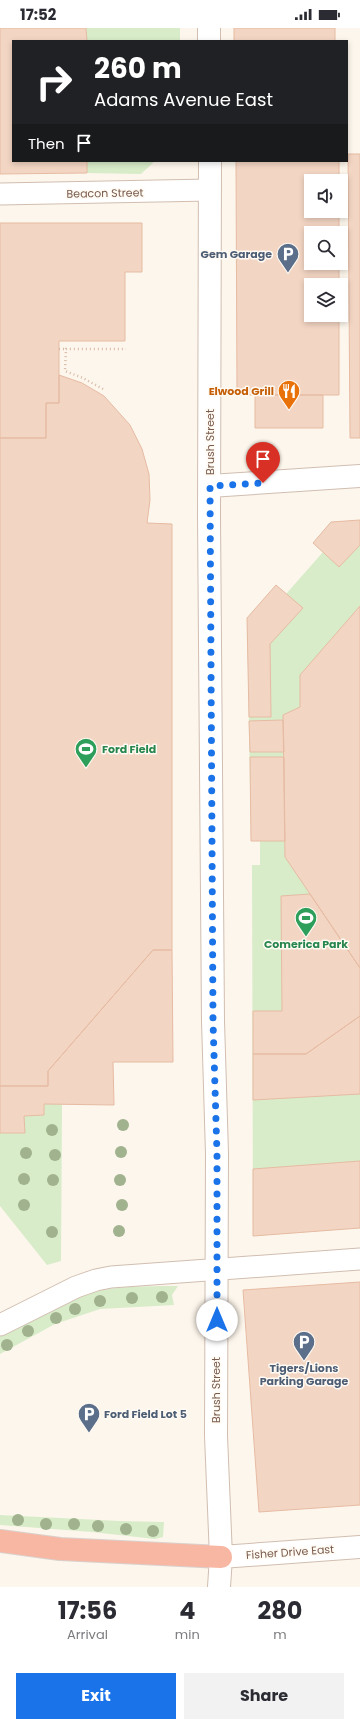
<!DOCTYPE html>
<style>
:root{--surface:#fff;--page:#f2f2f3;--text:#2b2b33;--muted:#7c7c81;--accent:#1a73e8}
body{margin:0;font-family:Poppins,sans-serif;background:var(--page);color:var(--text);height:100vh;display:flex;flex-direction:column;font-size:15px;white-space:nowrap}
*{box-sizing:border-box;margin:0}
p{font-size:13px;color:var(--muted)}
.icon{flex:none;width:22px;height:22px;fill:none;stroke:currentColor;stroke-width:2;stroke-linecap:round;stroke-linejoin:round}
.map{position:relative;height:1559px;overflow:hidden}
.panel{display:flex;flex-direction:column;background:var(--surface);flex:1}
.panel>*{flex:none}
.banner{position:absolute;left:12px;top:12px;width:336px;height:122px;border-radius:0px;box-shadow:0 2px 6px #0003;background:#202124;color:#fff;overflow:hidden}
.fabs{position:absolute;left:304px;top:146px;display:grid;gap:8px}
.fabs a{display:grid;place-items:center;width:44px;height:44px;border-radius:0px;background:var(--surface);box-shadow:0 2px 6px #0003;font-size:20px}
.pin{position:absolute;display:grid;place-items:center;width:34px;height:34px;color:#fff;margin:-41px -17px;border-radius:50% 50% 50% 0;rotate:-45deg;box-shadow:0 0 4px #0007}
.pin .icon{rotate:45deg}
.me{position:absolute;width:44px;margin:-22px;rotate:0deg;stroke-linejoin:round;filter:drop-shadow(0 0 3px #0008)}
.turn{display:flex;align-items:center;gap:14px;height:84px;padding:0 16px;font-size:18px}
.turn .icon{width:52px;height:52px;stroke-width:2.5}
.turn b{display:block;font-size:28px;line-height:34px}
.then{display:flex;align-items:center;height:38px;padding:0 16px;background:#0003;gap:8px;font-size:15px}
.eta{display:flex;justify-content:space-evenly;align-items:center;height:68px;text-align:center}
.eta b{font-size:24px;font-weight:700;line-height:28px}
.button{display:flex;gap:8px;margin-top:auto;padding:8px 16px}
.button a{flex:1;height:46px;border-radius:0px;background:var(--accent);color:#fff;font-size:16px;font-weight:700;line-height:46px;text-align:center}
.button a+a{background:var(--page);color:var(--text)}
.status{display:flex;justify-content:space-between;align-items:center;height:28px;padding:0 20px;background:var(--surface);direction:ltr}
.status svg{height:11px;fill:currentColor}
.map>svg:first-child{display:block}
.green{fill:#d8ecc9}
.building{fill:#f3d5c3;stroke:#e6bba3}
.lines{fill:none;stroke-linecap:round;stroke-linejoin:round}
.minor-casing{stroke:#d1beb0;stroke-width:23}
.tertiary-casing{stroke:#d1beb0;stroke-width:24}
.motorway-casing{stroke:#dad1cd;stroke-width:24}
.path{stroke:#d9b8a5;stroke-width:2.5;stroke-dasharray:1 3;stroke-linecap:butt}
.minor{stroke:#fff;stroke-width:21}
.tertiary{stroke:#fff;stroke-width:22}
.motorway{stroke:#f7b7a3;stroke-width:22}
.tree{fill:#a0b28e}
.route{stroke:#1a73e8;stroke-width:7;stroke-dasharray:0 12.6}
.labels{text-anchor:middle;stroke-width:3;stroke-linejoin:round;paint-order:stroke}
.street-label{font-size:11px;fill:#7a5c4d;stroke:#fffaf3}
.service-label{font-size:11px;font-weight:bold;fill:#4e5e75;stroke:#fffaf3;text-anchor:end}
.food-label{font-size:11px;font-weight:bold;fill:#c56008;stroke:#fffaf3;text-anchor:end}
.leisure-label{font-size:11px;font-weight:bold;fill:#27864d;stroke:#fffaf3;text-anchor:start}
</style>
<div class="status"><b>17:52</b><svg viewBox="0 0 49 12"><path d="M0 12V9h3v3zM5 12V6h3v6zM10 12V3h3v9zM15 12V0h3v12zM26 1h20v11H26zM47 4h2v5h-2z"/></svg></div>
<div class="map">
<svg width="360" height="1559" viewBox="0 0 360 1559">
<rect width="100%" height="100%" fill="#fdf6ec"/>
<path class="green" d="M86 0H180V13H87Z
M87 133H155L141 146 87 145Z
M360 492V1200L253 1208 252 837H260V813H251L247 590 276 557 286 566 323 524 313 515 331 494Z
M44 1076H62L61 1233 47 1237 0 1178V1105L24 1088 44 1087Z
M178 1258 172 1267 174 1277 100 1281 55 1296 0 1326V1306C34 1289 69 1268 108 1261 131 1258 155 1258 178 1258Z
M0 1487 120 1493 164 1494 163 1509 155 1511 92 1504 0 1497Z"/>
<path class="building" d="M0 0H86L87 13H13V133H87V145L0 146Z
M234 0H335V13H234Z
M348 126H360V410H350Z
M236 133H339V153H311V183H339V205H311V235H339V257H311V287H339V367H237Z
M0 195H142V244H125V313H59V375H46V410H0Z
M59 347 82 355 104 368 130 397 142 421 149 446 150 472 147 495 172 496V922H153L48 1043V1058H0V410H46V375H59Z
M255 367H323V400H255Z
M360 492V517L339 539 313 515 331 494Z
M276 557 303 580 270 616 271 689H249L247 590Z
M360 578V940L285 829 283 687 300 679V647Z
M283 692 284 724H250L249 693Z
M250 729H284L285 813H251Z
M310 866 360 940V988L306 1026H253V983H282L281 868Z
M153 922H172L173 1034H113L114 1077 44 1076V1087L24 1088 25 1105H0V1058H48V1043Z
M360 988V1066L253 1072V1026H306Z
M360 1133V1200L253 1208V1141Z
M360 1254V1477L259 1484 243 1262Z"/>
<g class="lines">
<g class="minor-casing">
<path id="minor" d="M0 166 210 162
M0 1297 76 1259 96 1252 111 1249 360 1231"/>
</g>
<g class="tertiary-casing">
<path id="tertiary" d="M209 0V13
M210 133 209 489 213 993 217 1126 216 1408 221 1529 219 1559
M210 458 360 448
M221 1529 360 1519"/>
</g>
<g class="motorway-casing">
<path id="motorway" d="M0 1513 60 1521 221 1529"/>
</g>
<path class="path" d="M59 321H66
M103 361 83 350 65 343 66 321H126"/>
<use href="#minor" class="minor"/>
<use href="#tertiary" class="tertiary"/>
<use href="#motorway" class="motorway"/>
</g>
<g class="tree">
<circle cx="123" cy="1097" r="6"/>
<circle cx="52" cy="1102" r="6"/>
<circle cx="121" cy="1124" r="6"/>
<circle cx="26" cy="1125" r="6"/>
<circle cx="55" cy="1127" r="6"/>
<circle cx="24" cy="1151" r="6"/>
<circle cx="53" cy="1152" r="6"/>
<circle cx="120" cy="1152" r="6"/>
<circle cx="24" cy="1177" r="6"/>
<circle cx="122" cy="1177" r="6"/>
<circle cx="119" cy="1203" r="6"/>
<circle cx="52" cy="1204" r="6"/>
<circle cx="162" cy="1269" r="6"/>
<circle cx="132" cy="1270" r="6"/>
<circle cx="100" cy="1273" r="6"/>
<circle cx="75" cy="1281" r="6"/>
<circle cx="56" cy="1290" r="6"/>
<circle cx="28" cy="1303" r="6"/>
<circle cx="7" cy="1317" r="6"/>
<circle cx="18" cy="1492" r="6"/>
<circle cx="46" cy="1496" r="6"/>
<circle cx="74" cy="1496" r="6"/>
<circle cx="98" cy="1498" r="6"/>
<circle cx="126" cy="1501" r="6"/>
<circle cx="153" cy="1503" r="6"/>
</g>
<g class="lines">
<path class="route" d="M217 1292V1126L213 993 210 458 263 455"/>
</g>
<defs>
<g id="parking-pin" transform="scale(1.15)"><path d="M0 17L-7.5 6A9.5 9.5 0 1 1 7.5 6Z" fill="#5c6f8a" stroke="#fffaf3"/><path d="M-3.5-5.5H1a3.5 3.5 0 0 1 0 7H-1V5.5H-3.5ZM-1-3.4V-.6H.8a1.4 1.4 0 0 0 0-2.8Z" fill="#fff"/></g>
<g id="restaurant-pin" transform="scale(1.15)"><path d="M0 17L-7.5 6A9.5 9.5 0 1 1 7.5 6Z" fill="#e8710a" stroke="#fffaf3"/><path d="M-5-6h1v4h1v-4h1v4h1v-4h1v5L-1.5 .5V6h-2V.5L-5-1ZM5-6V6H3V1.5H1.5Q1.5-4 5-6Z" fill="#fff"/></g>
<g id="stadium-pin" transform="scale(1.15)"><path d="M0 17L-7.5 6A9.5 9.5 0 1 1 7.5 6Z" fill="#2e9e5b" stroke="#fffaf3"/><path d="M0-5a6.5 5 0 1 0 0 10a6.5 5 0 1 0 0-10ZM-3.5-1.8h7v3.6h-7Z" fill="#fff"/></g>
</defs>
<g fill-rule="evenodd">
<use href="#parking-pin" x="288" y="226"/>
<use href="#restaurant-pin" x="289" y="363"/>
<use href="#stadium-pin" x="86" y="721"/>
<use href="#stadium-pin" x="306" y="890"/>
<use href="#parking-pin" x="304" y="1314"/>
<use href="#parking-pin" x="89" y="1386"/>
</g>
<g class="labels">
<g class="street-label">
<text transform="translate(105 165) rotate(-1)" y="4">Beacon Street</text>
<text transform="translate(210 414) rotate(-90)" y="4">Brush Street</text>
<text transform="translate(216 1362) rotate(-90)" y="4">Brush Street</text>
<text transform="translate(290 1524) rotate(-4)" y="4">Fisher Drive East</text>
</g>
<g class="service-label">
<text x="272" y="230">Gem Garage</text>
<text x="304" y="1344" text-anchor="middle">Tigers/Lions<tspan x="304" dy="13">Parking Garage</tspan></text>
<text x="104" y="1390" text-anchor="start">Ford Field Lot 5</text>
</g>
<g class="food-label">
<text x="274" y="367">Elwood Grill</text>
</g>
<g class="leisure-label">
<text x="102" y="725">Ford Field</text>
<text x="306" y="920" text-anchor="middle">Comerica Park</text>
</g>
</g>
</svg>
<div class="fabs">
<a><svg class="icon" aria-label="sound" viewBox="0 0 24 24"><path d="M4 9h4l5-4v14l-5-4H4zM17 9q2 3 0 6"/></svg></a>
<a><svg class="icon" aria-label="search" viewBox="0 0 24 24"><circle cx="10" cy="10" r="6"/><path d="M15 15l6 6"/></svg></a>
<a><svg class="icon" aria-label="layers" viewBox="0 0 24 24"><path d="M12 4l9 5-9 5-9-5zM3 14l9 5 9-5"/></svg></a>
</div>
<div class="pin" style="left:263px;top:455px;background:#d93025"><svg class="icon" aria-label="arrive" viewBox="0 0 24 24"><path d="M6 21V4h12l-3 4 3 4H6"/></svg></div>
<svg class="me" style="left:217px;top:1292px" viewBox="-20 -20 40 40"><circle r="19" fill="#fff"/><path d="M0-13L10 11 0 6-10 11z" fill="#1a73e8"/></svg>
<div class="banner">
<div class="turn"><svg class="icon" aria-label="right" viewBox="0 0 24 24"><path d="M7 20v-9h11M14 6l5 5-5 5"/></svg><div><b>260 m</b>Adams Avenue East</div></div>
<div class="then">Then<svg class="icon" aria-label="arrive" viewBox="0 0 24 24"><path d="M6 21V4h12l-3 4 3 4H6"/></svg></div>
</div>
</div>
<section class="panel">
<div class="eta">
<div><b>17:56</b><p>Arrival</p></div>
<div><b>4</b><p>min</p></div>
<div><b>280</b><p>m</p></div>
</div>
<div class="button"><a>Exit</a><a>Share</a></div>
</section>
